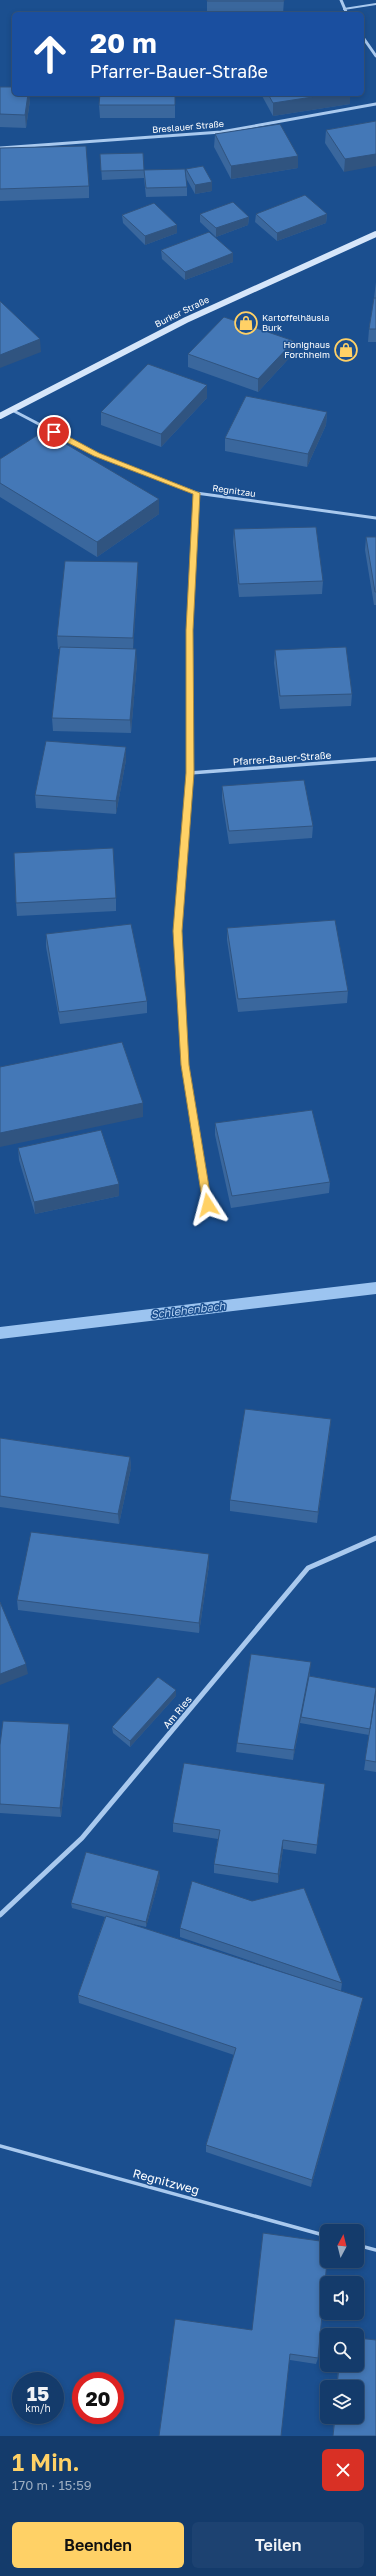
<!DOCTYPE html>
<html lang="de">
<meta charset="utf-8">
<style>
:root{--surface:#143b6b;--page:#1d4271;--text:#f1f3f6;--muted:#9dadc1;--line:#33557e;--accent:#ffd166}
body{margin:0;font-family:"Golos Text",sans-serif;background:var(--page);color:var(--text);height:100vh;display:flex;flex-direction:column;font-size:15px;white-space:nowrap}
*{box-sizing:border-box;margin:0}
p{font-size:13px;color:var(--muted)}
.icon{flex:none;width:22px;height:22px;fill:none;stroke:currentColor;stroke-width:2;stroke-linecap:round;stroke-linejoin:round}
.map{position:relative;height:2436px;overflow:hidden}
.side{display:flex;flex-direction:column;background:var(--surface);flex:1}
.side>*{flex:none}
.banner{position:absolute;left:12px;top:12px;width:352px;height:84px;border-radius:6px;box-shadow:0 2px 6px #0003,0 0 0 1px var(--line);background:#1a4fa0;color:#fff;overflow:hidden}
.needle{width:26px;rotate:7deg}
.controls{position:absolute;left:320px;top:2224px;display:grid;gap:8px}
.controls a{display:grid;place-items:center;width:44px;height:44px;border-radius:6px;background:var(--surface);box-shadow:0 2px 6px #0003,0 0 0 1px var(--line);font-size:20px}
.speed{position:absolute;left:12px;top:2372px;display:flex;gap:8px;font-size:20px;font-weight:700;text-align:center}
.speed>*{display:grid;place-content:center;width:52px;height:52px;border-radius:50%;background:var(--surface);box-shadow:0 2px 6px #0003,0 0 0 1px var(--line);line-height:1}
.speed small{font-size:10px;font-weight:400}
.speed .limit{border:6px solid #d22;background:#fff;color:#111}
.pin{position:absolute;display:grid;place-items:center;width:34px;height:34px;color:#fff;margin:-17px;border:2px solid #fff;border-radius:50%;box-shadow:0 1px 4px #0007}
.me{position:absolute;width:44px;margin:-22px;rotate:351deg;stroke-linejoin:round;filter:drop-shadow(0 0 3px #0008)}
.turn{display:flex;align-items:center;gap:14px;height:84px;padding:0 12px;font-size:18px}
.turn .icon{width:52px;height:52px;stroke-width:2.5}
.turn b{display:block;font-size:28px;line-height:34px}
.round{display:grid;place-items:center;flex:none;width:42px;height:42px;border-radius:6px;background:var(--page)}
.overview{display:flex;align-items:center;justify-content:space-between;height:68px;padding:0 12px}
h1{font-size:24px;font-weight:600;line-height:30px;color:var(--accent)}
.primary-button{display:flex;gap:8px;margin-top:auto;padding:8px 12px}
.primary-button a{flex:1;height:46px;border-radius:6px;background:var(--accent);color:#111;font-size:16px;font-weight:600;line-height:46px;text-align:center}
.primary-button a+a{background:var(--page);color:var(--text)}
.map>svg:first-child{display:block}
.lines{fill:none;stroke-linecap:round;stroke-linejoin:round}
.stream{fill:#9cc4f0;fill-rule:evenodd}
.service-far2{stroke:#a9c9ee;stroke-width:2}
.service-far1{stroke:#a9c9ee;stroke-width:3}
.service{stroke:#a9c9ee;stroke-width:3.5}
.minor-far2{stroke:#a9c9ee;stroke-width:3}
.minor-far1{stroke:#a9c9ee;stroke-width:3.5}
.minor{stroke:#a9c9ee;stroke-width:5}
.secondary{stroke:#d6e6fa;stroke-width:6}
.wall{fill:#3a679d}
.shaded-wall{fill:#305480}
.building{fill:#4478b7;stroke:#305480}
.route{fill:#ffd166;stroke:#a68842}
.labels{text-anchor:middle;stroke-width:3;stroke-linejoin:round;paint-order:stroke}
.far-street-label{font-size:9px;fill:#fff;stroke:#1b4f8f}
.far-poi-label{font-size:9px;fill:#fff;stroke:#1b4f8f;text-anchor:start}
.street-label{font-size:10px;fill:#fff;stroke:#1b4f8f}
.water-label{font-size:11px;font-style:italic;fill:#b5d3f5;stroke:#1b4f8f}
.near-street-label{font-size:12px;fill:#fff;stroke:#1b4f8f}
</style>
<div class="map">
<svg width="376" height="2436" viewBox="0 0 376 2436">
<rect width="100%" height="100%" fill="#1b4f8f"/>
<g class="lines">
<path class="stream" d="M376 1282V1294L0 1339V1327Z"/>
<path class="service-far2" d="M344 9 376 4"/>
<path class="service-far1" d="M185 1065 208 1205"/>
<path class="service" d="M0 2146 327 2236
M357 2245 376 2250"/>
<path class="minor-far2" d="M341 0 347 14
M362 36 376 56
M0 148 221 132 376 104
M12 410 96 454 196 493 376 518
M189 622 196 493"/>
<path class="minor-far1" d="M190 773 376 759
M185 1065 178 931 190 773 189 621"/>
<path class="minor" d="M0 1915 82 1838 308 1568 376 1538"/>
<path class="secondary" d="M0 416 186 320 376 234"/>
</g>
<path class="wall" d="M207 0H284L283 14H207Z
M0 87 30 100 26 128 0 127Z
M175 94V118H100L99 105Z
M261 94H350V104L273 116Z
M376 121 344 172 325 143 326 130Z
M215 134 298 156V168L231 179 214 147Z
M0 148 89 186V198L0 201Z
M100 154 144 170 187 187V196L146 197 144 178 102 180Z
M186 169 212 191 195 194 186 178Z
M200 214 249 217 248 225 216 237 200 222Z
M256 214H327L326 223 277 241 255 222Z
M122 215 177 225V233L145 245 123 223Z
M161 250 233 253V262L185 280 162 259Z
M376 282V342H368L369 329 374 298Z
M294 341 293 354 258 392 188 367V354Z
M207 398 161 447 101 425V412Z
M327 412 326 425 307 467 225 451V438Z
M0 459 159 514 97 557 0 497Z
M234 529 323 581 322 594 239 597 233 542Z
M366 537H376V605H374L365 550Z
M138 575 133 649 137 662 131 733 53 731 52 718 60 649H58L57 636Z
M275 650 352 694 351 706 280 709 274 663Z
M126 747V760L116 814 36 808 35 795Z
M222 786 313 826 312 838 229 844 222 799Z
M116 898V911L17 916 16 903Z
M227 928 348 991 347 1003 238 1012 227 940Z
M46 934 147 1001V1013L60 1024 46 947Z
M215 1123 330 1182 329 1193 231 1208 215 1135Z
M18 1148 119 1196 35 1214 19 1160Z
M330 1430 317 1523 230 1511V1500Z
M0 1438 130 1457 131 1468 119 1524 0 1507Z
M209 1565 199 1633 18 1610 17 1600Z
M310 1672V1676L376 1688V1772L364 1770 369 1735 300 1723 293 1760 236 1752 237 1743Z
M176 1696 130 1747 113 1733 112 1727Z
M69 1724 70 1734 61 1817 0 1813V1745Z
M325 1784 316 1854 283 1849 278 1883 214 1873V1864L218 1839 173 1832V1823Z
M160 1877 146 1927 124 1922 327 1987 180 1937V1928L342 1983 341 1991 361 2007 311 2187 206 2152V2145L234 2055 79 2003 78 1995 105 1917 72 1908 71 1903Z
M175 2319 318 2358 316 2364 290 2360Z
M338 2365H357L376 2436H333L334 2417H357V2387H337Z"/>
<path class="shaded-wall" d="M28 94H29L30 100 26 128 25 115Z
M332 94H350V104L273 116V103Z
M376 154V166L344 172 345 159Z
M298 156V168L231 179V166Z
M212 182V191L195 194V185Z
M327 214 326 223 277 241V233Z
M249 217 248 225 216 237V228Z
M177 225V233L145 245V236Z
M233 253V262L185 280V272Z
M40 339 41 352 0 368V355Z
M294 341 293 354 258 392V379Z
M207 385V398L161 447V434Z
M327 412 326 425 307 467 308 454Z
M159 499V514L97 557V542Z
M138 562V575L133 650V638Z
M136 649 137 662 131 733 130 720Z
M126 747V760L116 814V801Z
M143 1103V1117L0 1147V1133Z
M119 1184V1196L35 1214 34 1202Z
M331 1419 330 1430 317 1523 318 1512Z
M130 1457 131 1468 119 1524 118 1514Z
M209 1554V1565L199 1633V1623Z
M311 1662 310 1672 302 1717H301L300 1723 293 1760 294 1750Z
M26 1664 28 1674 0 1685V1674Z
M176 1690V1696L130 1747V1741Z
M69 1724 70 1734 61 1817 60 1808Z
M283 1840V1849L278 1883V1874Z
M159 1871 160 1877 146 1927V1922Z
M363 1998 361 2007 311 2187 312 2180Z"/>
<path class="building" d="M207 0H284V1H207Z
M0 87H14V94H28L25 115 0 114Z
M100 94H175V105H99Z
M268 94H332L273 103Z
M376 121V154L345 159 326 130Z
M280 124 298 156 231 166 215 134Z
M86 146 89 186 0 189V148Z
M143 153 144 170 101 171 100 154Z
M203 166 212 182 195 185 186 169Z
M185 169 187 187 146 188 144 170Z
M305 195 327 214 277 233 256 214Z
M233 202 249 217 216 228 200 214Z
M154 203 177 225 145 236 122 215Z
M209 232 233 253 185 272 161 250Z
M374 298H376V329H369Z
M0 301 40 339 0 355Z
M224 317 294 341 258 379 188 354Z
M148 364 207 385 161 434 101 412Z
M246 396 327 412 308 454 225 438Z
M44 431 159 499 97 542 0 483V459Z
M316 527 323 581 239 584 234 529Z
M366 537H376V592H375Z
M65 561 138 562 133 638 57 636Z
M60 647 136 649 130 720 52 718Z
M346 647 352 694 280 696 275 650Z
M46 741 126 747 116 801 35 795Z
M304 780 313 826 229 831 222 786Z
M113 848 116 898 16 903 14 853Z
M335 920 348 991 238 999 227 928Z
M131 924 147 1001 59 1012 46 934Z
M122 1042 143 1103 0 1133V1067Z
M312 1110 330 1182 232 1196 215 1123Z
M101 1130 119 1184 34 1202 18 1148Z
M245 1409 331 1419 318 1512 230 1500Z
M0 1438 130 1457 118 1514 0 1496Z
M31 1532 209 1554 199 1623 17 1600Z
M0 1602 26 1664 0 1674Z
M251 1654 311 1662 294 1750 237 1743Z
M309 1676 376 1688 370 1729 301 1717Z
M158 1677 176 1690 130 1741 112 1727Z
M376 1691V1762L365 1760Z
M3 1721 69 1724 60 1808 0 1804V1745Z
M184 1763 325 1784 317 1845 283 1840 278 1874 214 1864 220 1830 173 1823Z
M86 1852 159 1871 146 1922 71 1903Z
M192 1881 252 1901 304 1888 342 1983 180 1928Z
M106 1916 363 1998 312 2180 206 2145 236 2048 78 1995Z
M263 2233 327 2242V2261L318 2358 290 2354 281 2436H159L175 2319 252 2330Z
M357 2338 376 2340V2436H333L335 2417H357V2387H337L339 2365H357Z"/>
<path class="route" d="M51 430H56L99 453 200 493 193 630 194 773 182 931 189 1065 212 1205 208 1209 203 1205 181 1065 173 931 186 773V630L193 494 94 456 51 434Z"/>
<defs>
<g id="shop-ring" transform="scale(1.15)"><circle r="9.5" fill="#1b4f8f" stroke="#ffd166" stroke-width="1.5"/><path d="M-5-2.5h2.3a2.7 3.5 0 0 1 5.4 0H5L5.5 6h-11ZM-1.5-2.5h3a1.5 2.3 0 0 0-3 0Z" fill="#ffd166"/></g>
</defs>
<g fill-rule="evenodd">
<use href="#shop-ring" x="246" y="323"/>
<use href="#shop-ring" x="346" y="350"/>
</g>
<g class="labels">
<g class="far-street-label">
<text transform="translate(188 127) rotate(-5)" y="3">Breslauer Straße</text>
<text transform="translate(182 312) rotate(-26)" y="3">Burker Straße</text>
<text transform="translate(234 491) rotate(8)" y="3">Regnitzau</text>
</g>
<g class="far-poi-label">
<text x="262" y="321">Kartoffelhäusla<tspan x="262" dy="10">Burk</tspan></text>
<text x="330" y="348" text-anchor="end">Honighaus<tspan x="330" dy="10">Forchheim</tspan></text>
</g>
<g class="street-label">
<text transform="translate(282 758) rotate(-4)" y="4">Pfarrer-Bauer-Straße</text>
<text transform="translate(177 1712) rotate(-50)" y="4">Am Ries</text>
</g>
<g class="water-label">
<text transform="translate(188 1310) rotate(-7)" y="4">Schlehenbach</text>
</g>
<g class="near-street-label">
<text transform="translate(166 2182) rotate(15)" y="4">Regnitzweg</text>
</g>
</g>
</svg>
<div class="controls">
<a><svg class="needle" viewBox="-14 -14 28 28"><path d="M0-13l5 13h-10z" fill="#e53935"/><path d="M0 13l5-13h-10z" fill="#9dadc1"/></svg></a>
<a><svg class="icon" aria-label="sound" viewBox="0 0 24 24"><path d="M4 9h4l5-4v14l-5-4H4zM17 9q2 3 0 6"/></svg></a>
<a><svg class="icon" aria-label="search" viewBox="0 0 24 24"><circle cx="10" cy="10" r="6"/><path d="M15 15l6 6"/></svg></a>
<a><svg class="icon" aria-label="layers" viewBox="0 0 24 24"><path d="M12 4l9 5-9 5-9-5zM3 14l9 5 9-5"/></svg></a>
</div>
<div class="speed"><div>15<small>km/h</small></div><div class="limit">20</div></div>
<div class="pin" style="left:54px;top:432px;background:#d93025"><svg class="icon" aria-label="arrive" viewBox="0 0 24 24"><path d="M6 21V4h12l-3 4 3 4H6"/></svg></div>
<svg class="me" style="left:208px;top:1205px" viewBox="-20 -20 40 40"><path d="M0-17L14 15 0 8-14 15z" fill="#ffd166" stroke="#fff" stroke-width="4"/></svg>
<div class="banner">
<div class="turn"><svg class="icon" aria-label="ahead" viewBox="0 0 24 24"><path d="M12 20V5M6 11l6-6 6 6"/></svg><div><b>20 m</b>Pfarrer-Bauer-Straße</div></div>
</div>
</div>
<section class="side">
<div class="overview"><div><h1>1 Min.</h1><p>170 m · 15:59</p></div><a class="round" style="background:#d93025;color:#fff"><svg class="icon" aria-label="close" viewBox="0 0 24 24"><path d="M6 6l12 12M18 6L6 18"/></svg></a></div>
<div class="primary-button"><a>Beenden</a><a>Teilen</a></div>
</section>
